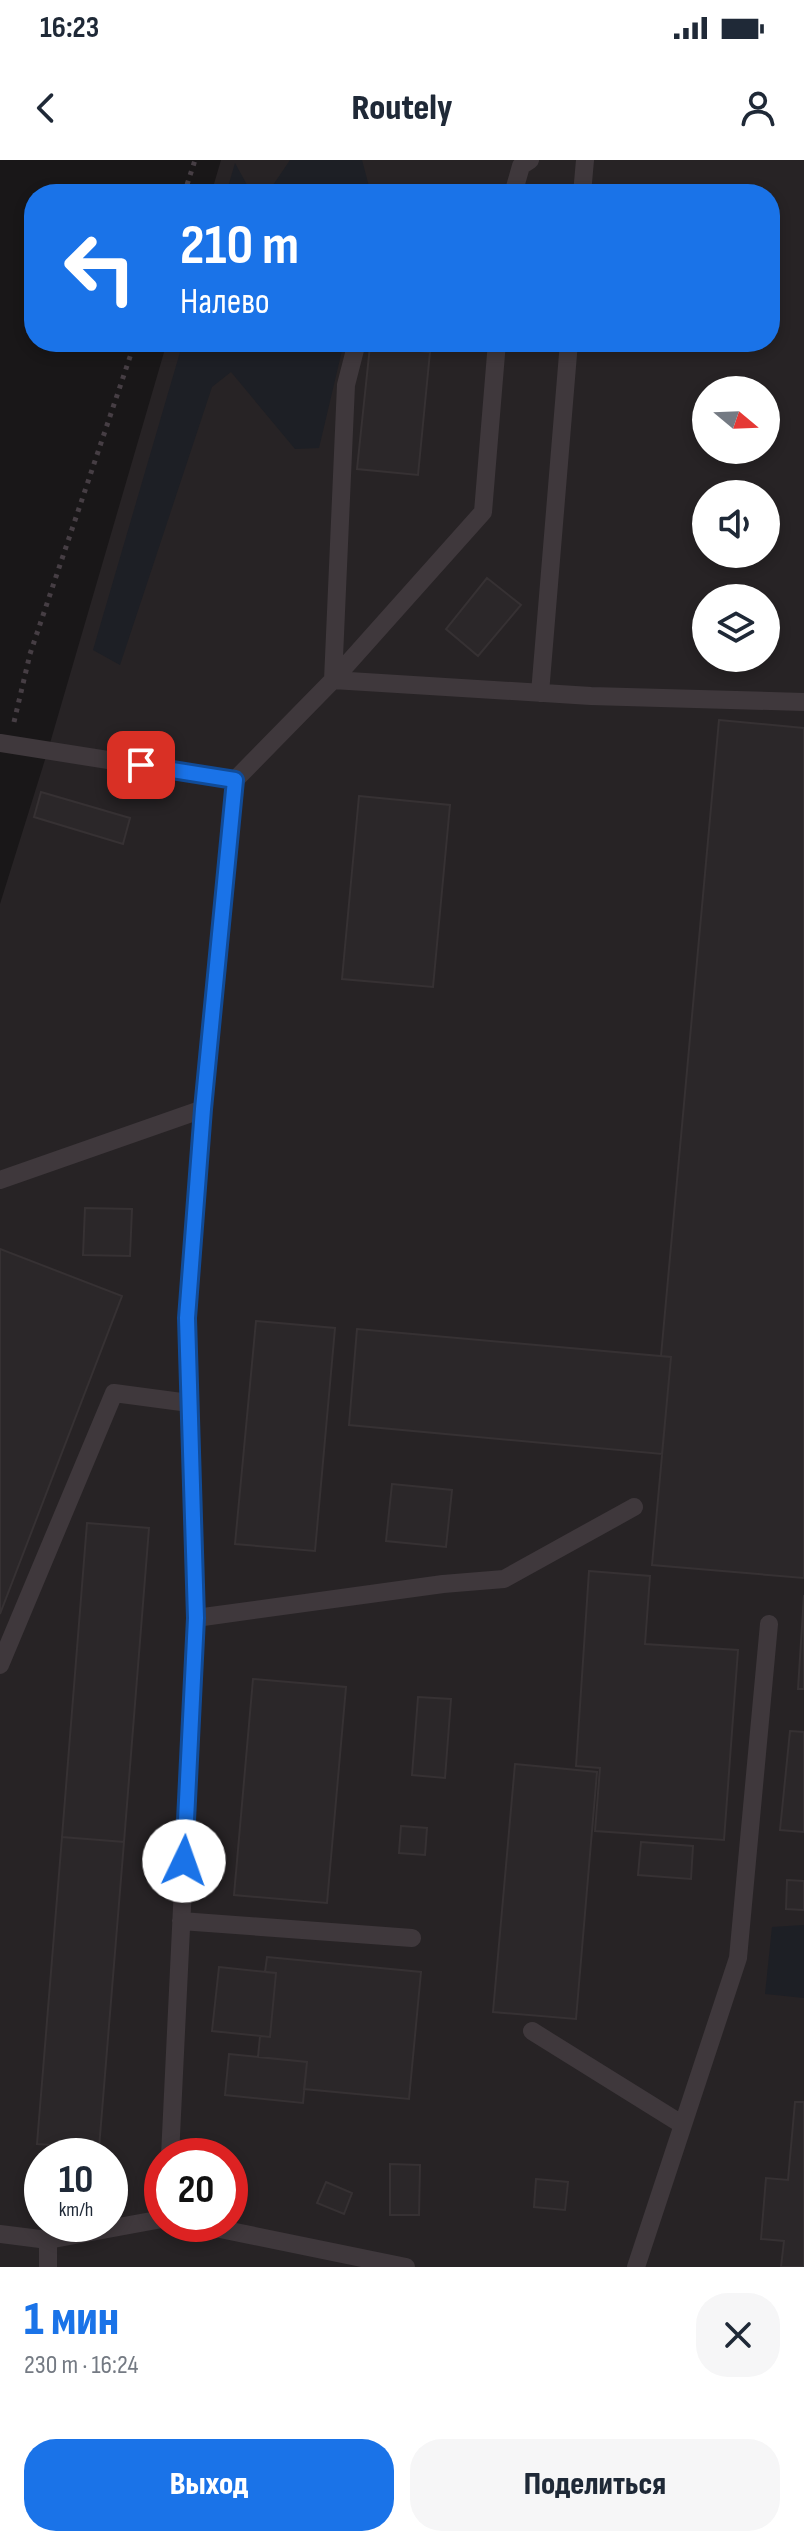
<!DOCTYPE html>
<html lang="ru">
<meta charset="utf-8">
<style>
:root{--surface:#fff;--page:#f6f6f7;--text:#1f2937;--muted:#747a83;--accent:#1a73e8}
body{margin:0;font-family:"Sofia Sans Condensed",sans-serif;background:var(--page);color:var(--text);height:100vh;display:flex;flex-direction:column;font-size:30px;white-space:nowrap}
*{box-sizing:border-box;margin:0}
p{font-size:26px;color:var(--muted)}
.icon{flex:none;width:44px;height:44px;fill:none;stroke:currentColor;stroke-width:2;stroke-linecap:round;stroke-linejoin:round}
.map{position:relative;height:2107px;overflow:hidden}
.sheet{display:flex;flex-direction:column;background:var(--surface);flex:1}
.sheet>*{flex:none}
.top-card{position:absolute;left:24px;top:24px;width:756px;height:168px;border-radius:32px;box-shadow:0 4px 12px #0003;background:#1a73e8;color:#fff;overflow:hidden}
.needle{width:52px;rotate:109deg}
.buttons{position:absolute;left:692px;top:216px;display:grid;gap:16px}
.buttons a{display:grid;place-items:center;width:88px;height:88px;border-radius:50%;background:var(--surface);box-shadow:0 4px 12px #0003;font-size:40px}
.speed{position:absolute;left:24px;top:1978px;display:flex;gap:16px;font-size:40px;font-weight:700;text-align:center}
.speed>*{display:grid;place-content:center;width:104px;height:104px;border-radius:50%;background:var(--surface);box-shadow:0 4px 12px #0003;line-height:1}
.speed small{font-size:20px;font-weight:400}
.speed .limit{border:12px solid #d22;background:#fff;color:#111}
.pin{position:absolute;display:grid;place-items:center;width:68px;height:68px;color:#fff;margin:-34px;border-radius:16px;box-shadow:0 4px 12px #0006}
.me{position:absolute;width:88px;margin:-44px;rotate:3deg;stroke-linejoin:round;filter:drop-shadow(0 0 6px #0008)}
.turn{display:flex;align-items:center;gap:28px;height:168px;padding:0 24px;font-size:36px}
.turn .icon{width:104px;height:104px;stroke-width:2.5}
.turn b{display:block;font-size:56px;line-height:68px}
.round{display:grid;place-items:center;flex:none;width:84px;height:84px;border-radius:32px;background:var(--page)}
.overview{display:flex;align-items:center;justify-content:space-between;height:136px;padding:0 24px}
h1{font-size:48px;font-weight:800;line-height:60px;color:var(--accent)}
.button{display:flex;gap:16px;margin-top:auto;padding:16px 24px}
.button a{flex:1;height:92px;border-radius:32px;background:var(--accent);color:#fff;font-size:32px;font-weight:800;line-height:92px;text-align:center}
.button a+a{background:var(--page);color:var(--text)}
.status{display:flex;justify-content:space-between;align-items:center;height:56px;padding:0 40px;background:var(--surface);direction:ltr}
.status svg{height:22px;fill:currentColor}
header{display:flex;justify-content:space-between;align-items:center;height:104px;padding:0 24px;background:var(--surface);font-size:36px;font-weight:800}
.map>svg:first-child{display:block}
.built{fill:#272325;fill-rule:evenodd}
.green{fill:#1d1f25}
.building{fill:#2b2729;stroke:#363133;stroke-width:2}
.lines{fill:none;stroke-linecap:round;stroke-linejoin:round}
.path{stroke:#463e44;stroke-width:5;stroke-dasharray:4 6;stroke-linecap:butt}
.lane{stroke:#3f383c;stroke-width:18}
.route-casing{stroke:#114b97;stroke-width:20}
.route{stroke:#1a73e8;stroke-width:14}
</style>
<div class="status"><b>16:23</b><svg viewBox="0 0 49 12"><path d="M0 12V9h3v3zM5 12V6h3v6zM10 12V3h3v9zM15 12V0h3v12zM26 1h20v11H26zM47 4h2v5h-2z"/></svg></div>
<header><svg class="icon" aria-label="back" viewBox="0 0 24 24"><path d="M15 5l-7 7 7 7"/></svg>Routely<svg class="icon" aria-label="person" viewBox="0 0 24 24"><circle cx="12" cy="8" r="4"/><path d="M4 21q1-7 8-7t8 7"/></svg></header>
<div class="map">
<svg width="804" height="2107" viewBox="0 0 804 2107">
<rect width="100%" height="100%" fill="#191718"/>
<path class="built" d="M221 0H804V2107H0V744L48 590 167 182H770V34H211ZM706 230H766V290H706ZM706 334H766V394H706ZM706 438H766V498H706ZM42 1996H110V2064H42ZM162 1996H230V2064H162Z"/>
<path class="green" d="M290 0H362L371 34H267Z
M235 3 252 34H226Z
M183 182H344L319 288 295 289 231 212 212 227 120 505 93 490Z
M804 1765V1838L765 1834 772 1767Z"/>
<path class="building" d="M370 186 430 192 418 315 357 309Z
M487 418 521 445 478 496 446 469Z
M719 560 804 568V1418L652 1405 671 1197 661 1196Z
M41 632 130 658 123 684 34 657Z
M359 636 450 645 433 827 342 819Z
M85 1048 132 1049 130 1096 83 1095Z
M0 1089 122 1136 0 1454Z
M256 1161 335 1168 315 1391 235 1384Z
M357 1169 671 1197 662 1294 349 1265Z
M392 1324 452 1330 446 1387 386 1381Z
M87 1363 149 1368 124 1682 62 1677Z
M589 1411 650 1416 645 1484 738 1490 724 1680 595 1671 600 1608 576 1606Z
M804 1435V1529H798Z
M253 1519 346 1527 327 1743 234 1735Z
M418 1537 451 1539 445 1618 412 1615Z
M790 1571 804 1572V1672L780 1670Z
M515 1604 597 1612 576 1859 493 1852Z
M401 1666 427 1668 425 1695 399 1693Z
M62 1677 124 1682 99 1988 37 1984Z
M641 1682 693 1686 691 1719 638 1715Z
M787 1720 804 1721V1750L786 1749Z
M267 1797 421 1812 409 1939 304 1929 307 1902 258 1897 260 1876 270 1877 276 1813 265 1812Z
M219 1807 276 1813 270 1877 212 1871Z
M229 1894 307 1902 303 1943 225 1935Z
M795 1942H804V2107H781L784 2081 761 2079 766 2018 788 2020Z
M390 2004 420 2005 419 2055H390Z
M536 2019 568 2022 565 2050 534 2047Z
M326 2022 352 2033 344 2054 317 2043Z"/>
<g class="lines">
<path class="path" d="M184 34 195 0
M14 562 30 494 135 182"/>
<path class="lane" d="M513 34 521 6 530 0
M582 34 585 0
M333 520 483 352 497 182
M333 520 346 225 357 182
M540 533 569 182
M0 583 235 620 333 520 591 536 804 542
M0 1020 203 949
M196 1458 443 1424 504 1419 634 1347
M0 1505 114 1233 189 1243
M181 1761 412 1778
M532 1871 683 1965
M170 1996 196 1458 187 1158 203 949 235 620
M196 2064 406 2107
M0 2074 48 2080 162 2059
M48 2080V2107
M636 2107 738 1798 769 1464"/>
</g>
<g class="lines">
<g class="route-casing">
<path id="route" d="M141 605 235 620 203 949 187 1158 196 1458 184 1701"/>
</g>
<use href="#route" class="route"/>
</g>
</svg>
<div class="buttons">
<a><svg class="needle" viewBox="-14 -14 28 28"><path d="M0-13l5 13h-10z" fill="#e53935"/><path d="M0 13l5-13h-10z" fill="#747a83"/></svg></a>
<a><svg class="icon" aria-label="sound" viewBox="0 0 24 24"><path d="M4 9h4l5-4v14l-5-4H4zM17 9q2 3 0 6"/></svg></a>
<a><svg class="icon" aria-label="layers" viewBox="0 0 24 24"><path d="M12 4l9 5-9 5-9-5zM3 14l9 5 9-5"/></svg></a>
</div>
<div class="speed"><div>10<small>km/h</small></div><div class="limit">20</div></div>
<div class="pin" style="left:141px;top:605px;background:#d93025"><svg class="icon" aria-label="arrive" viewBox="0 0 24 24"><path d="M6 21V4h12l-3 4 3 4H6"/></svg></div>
<svg class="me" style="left:184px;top:1701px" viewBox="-20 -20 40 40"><circle r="19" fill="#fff"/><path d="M0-13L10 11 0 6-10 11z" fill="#1a73e8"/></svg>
<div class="top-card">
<div class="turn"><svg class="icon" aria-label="left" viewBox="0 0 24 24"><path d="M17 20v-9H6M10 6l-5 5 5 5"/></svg><div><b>210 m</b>Налево</div></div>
</div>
</div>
<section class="sheet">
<div class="overview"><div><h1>1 мин</h1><p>230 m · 16:24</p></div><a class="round"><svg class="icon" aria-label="close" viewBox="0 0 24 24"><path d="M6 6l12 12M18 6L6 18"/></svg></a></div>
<div class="button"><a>Выход</a><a>Поделиться</a></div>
</section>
